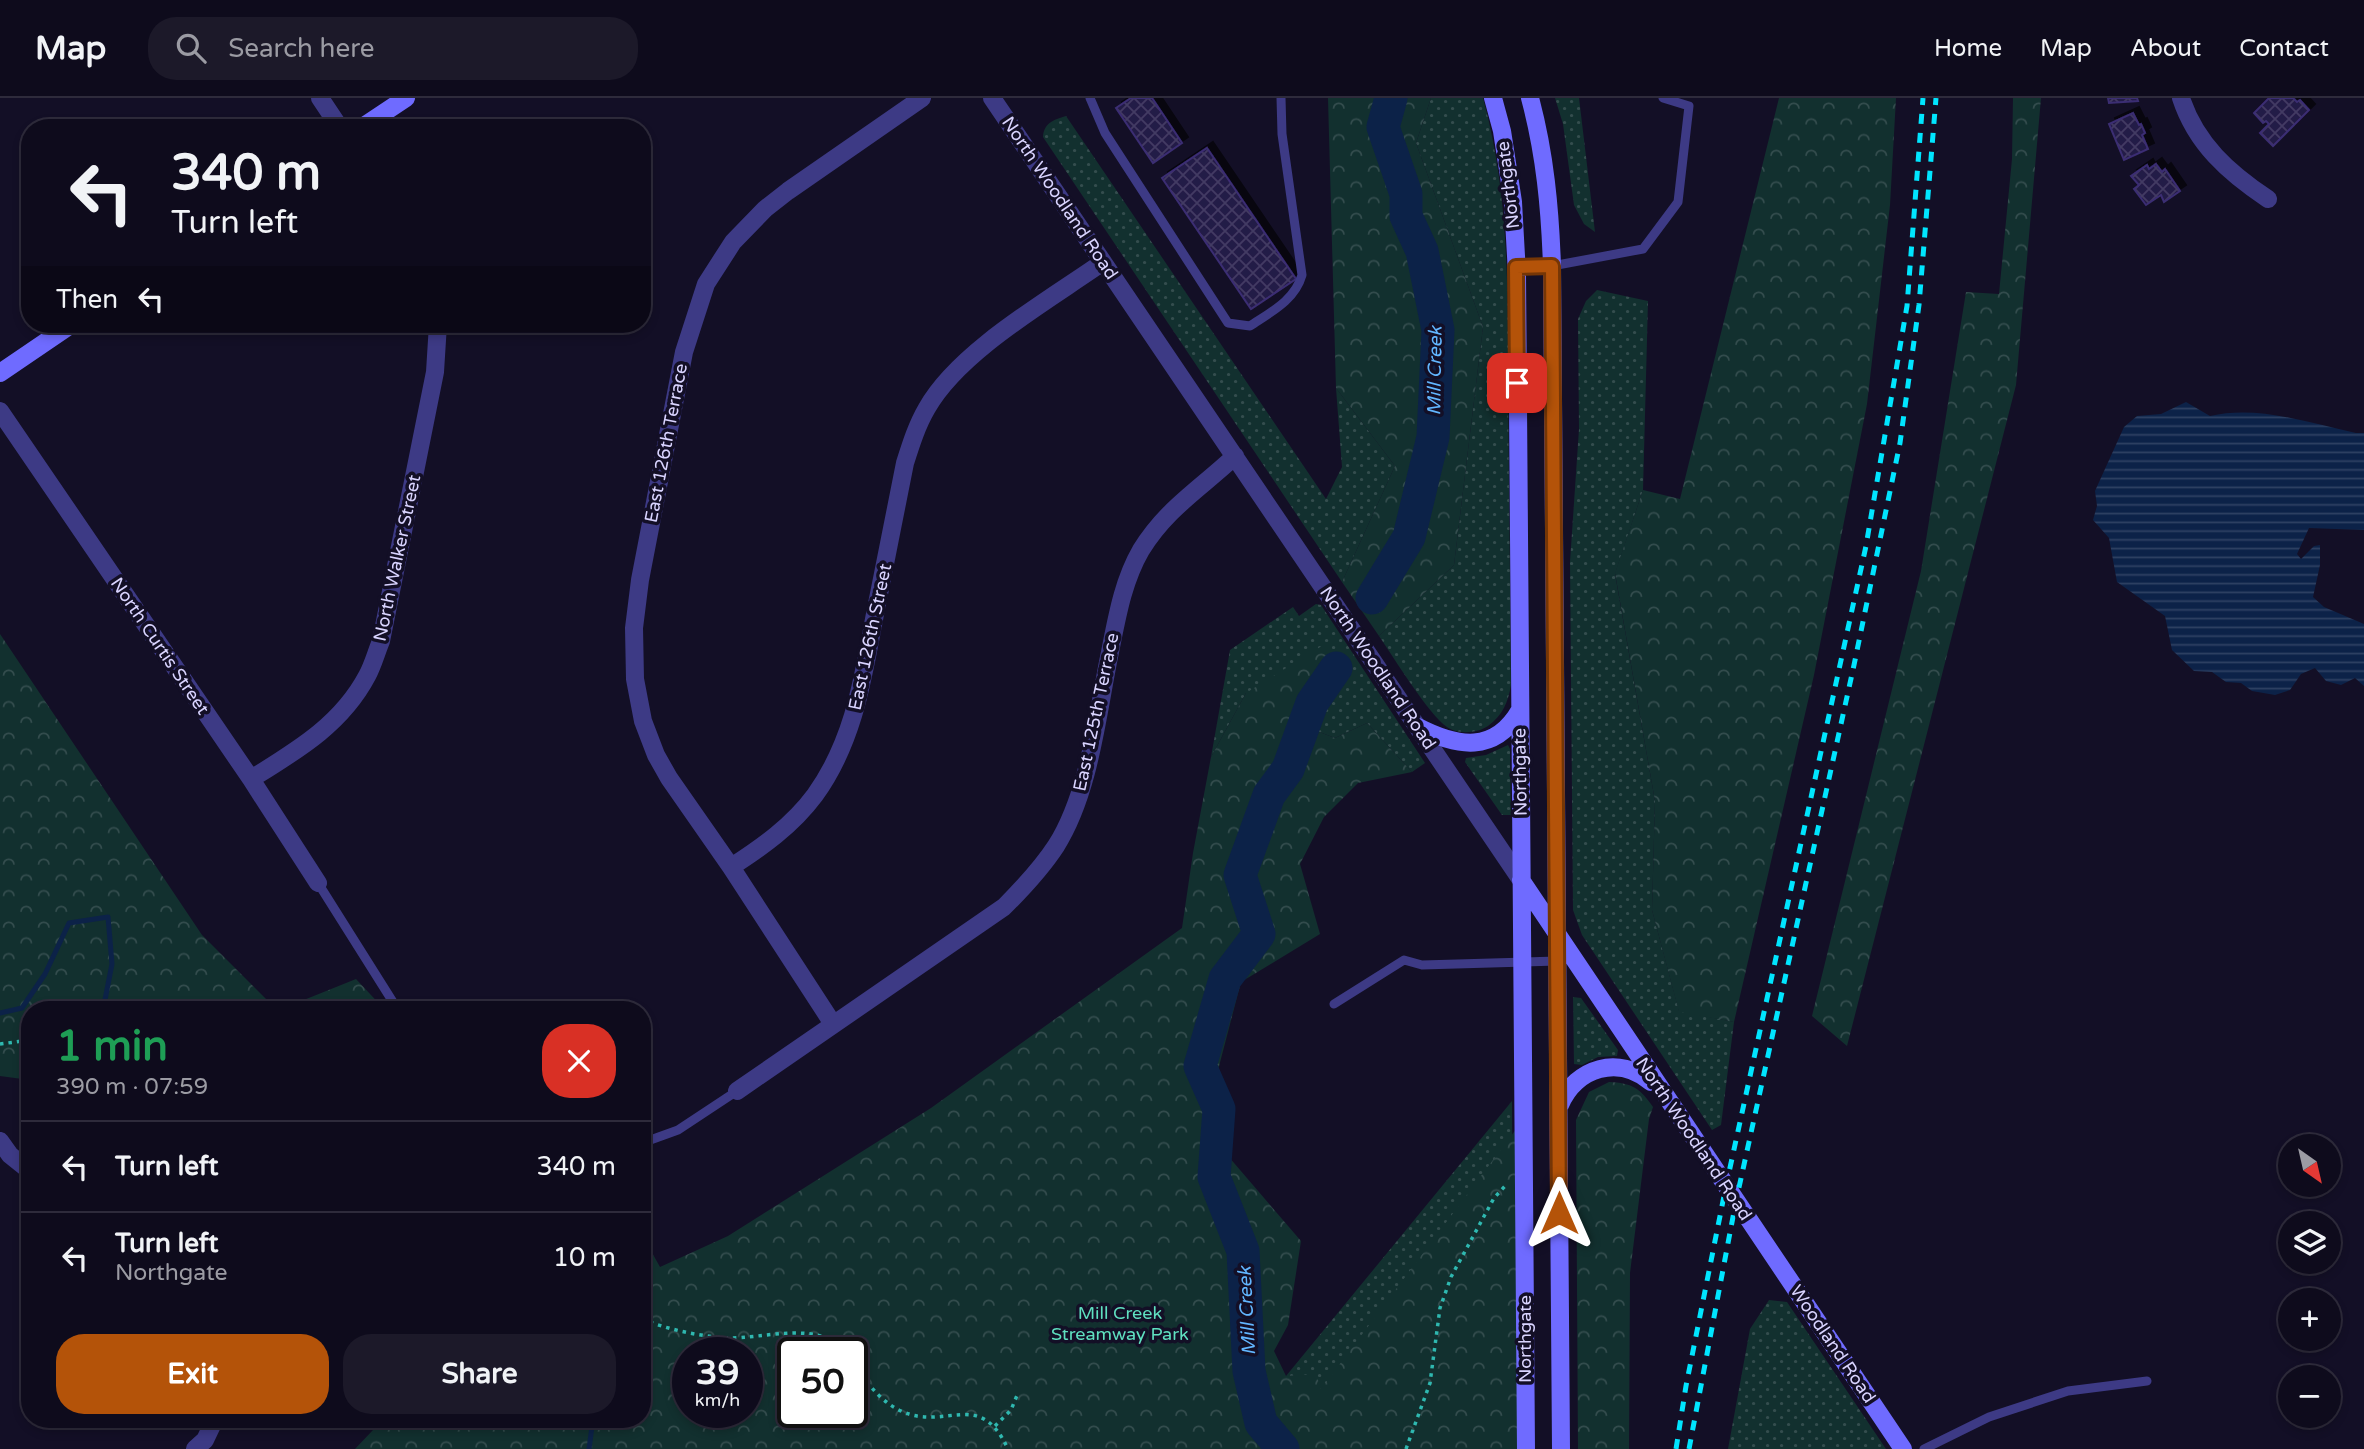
<!DOCTYPE html>
<meta charset="utf-8">
<style>
:root{--surface:#0e0b1c;--page:#1c1929;--text:#f1f3f6;--muted:#9b9ba3;--line:#2e2b3b;--accent:#b45309}
body{margin:0;font-family:"Varela Round",sans-serif;background:var(--page);color:var(--text);height:100vh;display:flex;flex-direction:column;font-size:26px;white-space:nowrap}
*{box-sizing:border-box;margin:0}
p{font-size:23px;color:var(--muted)}
.icon{flex:none;width:38px;height:38px;fill:none;stroke:currentColor;stroke-width:2;stroke-linecap:round;stroke-linejoin:round}
.map{position:relative;flex:1;overflow:hidden}
.drawer{position:absolute;left:21px;top:903px;width:630px;height:427px;display:flex;flex-direction:column;background:var(--surface);border-radius:28px;box-shadow:0 4px 10px #0003,0 0 0 2px var(--line)}
.drawer>*{flex:none}
.top-card{position:absolute;left:21px;top:21px;width:630px;height:214px;border-radius:28px;box-shadow:0 4px 10px #0003,0 0 0 2px var(--line);background:#0e0b1c;color:var(--text);overflow:hidden}
.needle{width:46px;rotate:146deg}
.controls{position:absolute;left:2278px;top:1036px;display:grid;gap:14px}
.controls a{display:grid;place-items:center;width:63px;height:63px;border-radius:50%;background:var(--surface);box-shadow:0 4px 10px #0003,0 0 0 2px var(--line);font-size:35px}
.speed{position:absolute;left:672px;top:1239px;display:flex;gap:14px;font-size:35px;font-weight:700;text-align:center}
.speed>*{display:grid;place-content:center;width:91px;height:91px;border-radius:50%;background:var(--surface);box-shadow:0 4px 10px #0003,0 0 0 2px var(--line);line-height:1}
.speed small{font-size:18px;font-weight:400}
.speed .limit{border:4px solid #111;border-radius:10px;background:#fff;color:#111}
.pin{position:absolute;display:grid;place-items:center;width:60px;height:60px;color:#fff;margin:-30px;border-radius:14px;box-shadow:0 4px 10px #0006}
.me{position:absolute;width:77px;margin:-38px;rotate:0deg;stroke-linejoin:round;filter:drop-shadow(0 0 5px #0008)}
.turn{display:flex;align-items:center;gap:24px;height:147px;padding:0 35px;font-size:32px}
.turn .icon{width:91px;height:91px;stroke-width:2.5}
.turn b{display:block;font-size:49px;line-height:60px}
.then{display:flex;align-items:center;height:66px;padding:0 35px;background:#0003;gap:14px;font-size:26px}
.round{display:grid;place-items:center;flex:none;width:74px;height:74px;border-radius:28px;background:var(--page)}
.overview{display:flex;align-items:center;justify-content:space-between;height:119px;padding:0 35px}
h1{font-size:42px;font-weight:800;line-height:52px;color:#1e9e55}
.action{display:flex;gap:14px;margin-top:auto;padding:14px 35px}
.action a{flex:1;height:80px;border-radius:28px;background:var(--accent);color:#fff;font-size:28px;font-weight:800;line-height:80px;text-align:center}
.action a+a{background:var(--page);color:var(--text)}
ul{padding:0;list-style:none}
li{display:flex;align-items:center;gap:21px;height:91px;padding:0 35px;border-top:2px solid var(--line)}
li div{flex:1}
li b{display:block;font-size:26px}
li em{font-style:normal}
header{display:flex;align-items:center;gap:42px;box-sizing:border-box;height:98px;padding:0 35px;background:var(--surface);border-bottom:2px solid var(--line)}
header strong{font-size:33px}
nav{display:flex;gap:38px;margin-inline-start:auto;font-size:24px}
.search{width:490px;height:63px;background:var(--page);display:flex;align-items:center;gap:18px;box-sizing:border-box;padding:0 24px;border-radius:28px;color:var(--muted);font-size:26px}
.map>svg:first-child{display:block}
.grass{fill:url(#grass-dots)}
.forest{fill:url(#forest-crowns);fill-rule:evenodd}
.water{fill:url(#water-rules)}
.lines{fill:none;stroke-linecap:round;stroke-linejoin:round}
.stream{stroke:#0c2248;stroke-width:5}
.river{stroke:#0c2248;stroke-width:33}
.building{fill:url(#building-cross-hatch);stroke:#3b2d73;stroke-width:2;filter:url(#shadow)}
.path{stroke:#2fb8b0;stroke-width:3.5;stroke-dasharray:3.5 5;stroke-linecap:butt}
.lane{stroke:#3d3a85;stroke-width:9}
.street{stroke:#3d3a85;stroke-width:18}
.secondary{stroke:#6f6bff;stroke-width:18}
.rail{stroke:#00e5ff;stroke-width:5;stroke-dasharray:10 9;stroke-linecap:butt}
.route-casing{stroke:#753606;stroke-width:18}
.route{stroke:#b45309;stroke-width:12}
.labels{text-anchor:middle;stroke-width:7;stroke-linejoin:round;paint-order:stroke}
.street-label{font-size:18px;fill:#d9d4ff;stroke:#130f26}
.park-label{font-size:18px;fill:#5fe0c0;stroke:#130f26}
.water-label{font-size:19px;font-style:italic;fill:#62b6ff;stroke:#130f26}
</style>
<header>
<strong>Map</strong>
<div class="search"><svg class="icon" aria-label="search" viewBox="0 0 24 24"><circle cx="10" cy="10" r="6"/><path d="M15 15l6 6"/></svg>Search here</div>
<nav><a>Home</a><a>Map</a><a>About</a><a>Contact</a></nav>
</header>
<div class="map">
<svg width="2364" height="1351" viewBox="0 0 2364 1351">
<defs>
<pattern id="grass-dots" width="8" height="8" patternUnits="userSpaceOnUse" patternTransform="scale(1.75)"><rect width="8" height="8" fill="#12302f"/><path d="M2 2h.1M6 6h.1" fill="none" stroke="#344d4e" stroke-width="1.8" stroke-linecap="round"/></pattern>
<pattern id="forest-crowns" width="20" height="18" patternUnits="userSpaceOnUse" patternTransform="scale(1.75)"><rect width="20" height="18" fill="#12302f"/><path d="M2 6a3 3 0 1 1 6 0M12 15a3 3 0 1 1 6 0" fill="none" stroke="#344d4e"/></pattern>
<pattern id="water-rules" width="6" height="5" patternUnits="userSpaceOnUse" patternTransform="scale(1.75)"><rect width="6" height="5" fill="#0c2248"/><path d="M0 2.5h6" fill="none" stroke="#2f4163"/></pattern>
<pattern id="building-cross-hatch" width="8" height="8" patternUnits="userSpaceOnUse" patternTransform="scale(1.75)"><rect width="8" height="8" fill="#241b47"/><path d="M0 0l8 8M0 8l8-8" fill="none" stroke="#433b63"/></pattern>
<filter id="shadow"><feDropShadow dx="6" dy="-6" stdDeviation="0" flood-color="#0009"/></filter>
</defs>
<rect width="100%" height="100%" fill="#130f26"/>
<path class="grass" d="M1431 0H1483C1509 95 1508 192 1508 290 1509 389 1510 488 1511 587 1508 604 1503 617 1488 628 1478 635 1458 637 1447 629 1429 617 1394 560 1379 538L1454 467 1483 229 1416 45Z
M1555 0H1579L1595 134 1584 126 1574 107 1563 26Z
M1066 18 1326 401 1342 369 1336 290 1395 368 1342 484 1043 39C1044 25 1053 22 1066 18Z
M1597 192 1648 203 1643 392 1615 476 1655 703 1652 812 1679 913 1734 924 1721 1027 1712 1032 1582 837 1573 812 1570 464 1579 331 1578 221 1586 203Z
M1316 506 1321 507 1425 665 1412 674 1367 625 1335 640 1309 630 1305 608 1246 595 1211 659 1230 552 1293 509 1299 518Z
M1508 647 1510 651 1511 717H1502L1465 664 1466 660 1486 657Z
M1573 899 1581 900 1618 952 1617 958 1598 959 1582 967 1574 966Z
M1512 1003 1514 1351H1340L1286 1278Z
M1769 1202 1787 1204 1886 1351H1728L1750 1231Z"/>
<path class="forest" d="M1328 0H1431L1416 45 1483 229 1454 467 1379 538 1342 484 1395 368 1336 290Z
M1779 0H1896L1890 107 1867 306 1814 577 1734 924 1679 914 1652 812 1655 703 1615 475 1643 392 1680 401Z
M2013 0H2041L2016 287 1847 948 1812 918 1921 473 1966 194 1999 196 2012 61Z
M0 536 202 837 277 912H30V982L0 978Z
M1325 546 1345 578 1305 608 1309 630 1335 640 1367 625 1412 674 1358 685 1324 719 1300 766 1320 836 1241 884 1218 972 1215 1012 1219 1011 1216 1044 1301 1143 1288 1227 1274 1253 1286 1278 1316 1276 1321 1291 1523 1022 1526 1351H355L373 1332 372 1321H642V1137L660 1169 728 1138 931 1010 1182 830 1193 755 1211 659 1246 595ZM688 1255H747V1314H688ZM793 1255H852V1314H793Z
M356 881 385 912H279Z
M1609 984C1632 985 1640 990 1653 1009L1649 1021 1630 1175 1629 1351H1578L1576 1022 1589 994Z"/>
<path class="water" d="M2186 304 2210 318C2258 307 2309 325 2356 335H2364V432L2309 430 2297 456 2301 461 2314 448 2320 447V467L2313 499 2324 509 2364 526V588L2355 580 2341 587 2326 583 2315 570 2301 576 2290 592 2275 597 2252 593 2241 585 2226 584 2212 574 2194 573 2172 552 2165 518 2117 484 2109 440 2093 422 2097 408 2095 393 2124 329 2137 318 2161 316Z"/>
<g class="lines">
<path class="stream" d="M0 915 22 910 45 876 69 825 108 819 112 866 103 912
M589 1351 593 1321"/>
<path class="river" d="M1372 500 1409 439 1433 339 1438 232 1422 153 1406 118V96L1383 29 1391 0
M1283 1351 1261 1325 1249 1273 1243 1153 1214 1079 1219 1011 1200 968 1225 881 1259 836 1240 777 1269 697 1288 671 1312 605 1336 570"/>
</g>
<path class="building" d="M1131 0H1152L1182 45 1153 65 1116 10Z
M2108 0H2137L2138 3 2109 5Z
M2269 0H2293L2297 4 2300 2 2309 12 2273 48 2260 35 2269 26 2266 23 2263 25 2254 15Z
M2133 15 2139 27 2141 26 2145 35 2142 37 2148 51 2124 62 2109 26Z
M1207 50 1296 181 1251 211 1162 80Z
M2156 66 2162 74 2165 71 2180 93 2164 104 2161 97 2146 107 2134 91 2139 87 2131 78 2147 67 2149 71Z"/>
<g class="lines">
<path class="path" d="M0 946 30 942
M642 1221C669 1232 699 1238 727 1240 763 1241 822 1221 846 1255
M852 1263C866 1283 878 1302 901 1313 946 1334 979 1289 1008 1351
M995 1328 1011 1312 1018 1295
M1406 1351 1430 1285 1440 1210 1451 1179 1494 1100 1507 1086"/>
<path class="lane" d="M1090 0 1105 35 1228 225 1250 228C1271 214 1295 202 1302 177L1282 36 1281 0
M1516 169 1552 168 1643 151 1678 104 1689 8 1663 0
M318 785 398 912
M1334 906 1404 862 1422 867 1557 863
M642 1045 678 1032 737 993
M1924 1351 1989 1319 2068 1293 2147 1283"/>
<path class="street" d="M320 0 340 30
M992 0 1521 782
M2181 0C2196 46 2229 75 2268 101
M0 313 251 681 318 785
M251 681C296 653 341 627 367 578 373 567 376 555 381 543L435 274 438 226
M731 769C762 749 792 728 815 697 854 643 863 580 875 516 885 466 895 415 905 365 911 346 917 327 927 310 959 253 1049 202 1103 164
M833 926 731 769 669 680 656 657 643 623 635 581 634 530 640 482 684 254 706 186 733 144 765 111 788 93 922 0
M737 993 1004 809C1023 790 1041 771 1056 748 1090 694 1097 617 1110 554 1117 519 1123 483 1141 452 1167 410 1200 391 1235 358
M0 1043 10 1057 30 1073
M195 1351 205 1342 215 1321"/>
<path class="secondary" d="M1493 0 1502 33 1513 104 1517 176 1526 1351
M1530 0C1545 56 1550 110 1552 168L1561 1351
M361 30 406 0
M0 275 72 226
M1418 629C1457 649 1495 656 1520 612
M1521 782 1903 1351
M1560 1007C1576 969 1619 957 1651 984"/>
<path class="rail" d="M1676 1351 1686 1288 1726 1088 1866 448 1907 208 1923 0
M1689 1351 1736 1103 1854 567 1900 345 1919 207 1936 0"/>
</g>
<g class="lines">
<g class="route-casing">
<path id="route" d="M1517 285 1516 169 1552 168 1559 1115"/>
</g>
<use href="#route" class="route"/>
</g>
<g class="labels">
<g class="street-label">
<text transform="translate(1508 87) rotate(-97)" y="6">Northgate</text>
<text transform="translate(1060 100) rotate(56)" y="6">North Woodland Road</text>
<text transform="translate(666 345) rotate(-79)" y="6">East 126th Terrace</text>
<text transform="translate(397 460) rotate(-78)" y="6">North Walker Street</text>
<text transform="translate(870 539) rotate(-78)" y="6">East 126th Street</text>
<text transform="translate(160 548) rotate(56)" y="6">North Curtis Street</text>
<text transform="translate(1378 570) rotate(56)" y="6">North Woodland Road</text>
<text transform="translate(1096 614) rotate(-78)" y="6">East 125th Terrace</text>
<text transform="translate(1520 674) rotate(-91)" y="6">Northgate</text>
<text transform="translate(1694 1041) rotate(56)" y="6">North Woodland Road</text>
<text transform="translate(1525 1241) rotate(-90)" y="6">Northgate</text>
<text transform="translate(1833 1246) rotate(56)" y="6">Woodland Road</text>
</g>
<g class="park-label">
<text x="1120" y="1221">Mill Creek<tspan x="1120" dy="21">Streamway Park</tspan></text>
</g>
<g class="water-label">
<text transform="translate(1434 273) rotate(-89)" y="7">Mill Creek</text>
<text transform="translate(1246 1213) rotate(-93)" y="7">Mill Creek</text>
</g>
</g>
</svg>
<div class="controls">
<a><svg class="needle" viewBox="-14 -14 28 28"><path d="M0-13l5 13h-10z" fill="#e53935"/><path d="M0 13l5-13h-10z" fill="#9b9ba3"/></svg></a>
<a><svg class="icon" aria-label="layers" viewBox="0 0 24 24"><path d="M12 4l9 5-9 5-9-5zM3 14l9 5 9-5"/></svg></a>
<a>+</a>
<a>−</a>
</div>
<div class="speed"><div>39<small>km/h</small></div><div class="limit">50</div></div>
<div class="pin" style="left:1517px;top:285px;background:#d93025"><svg class="icon" aria-label="arrive" viewBox="0 0 24 24"><path d="M6 21V4h12l-3 4 3 4H6"/></svg></div>
<svg class="me" style="left:1559px;top:1115px" viewBox="-20 -20 40 40"><path d="M0-17L14 15 0 8-14 15z" fill="#b45309" stroke="#fff" stroke-width="4"/></svg>
<div class="top-card">
<div class="turn"><svg class="icon" aria-label="left" viewBox="0 0 24 24"><path d="M17 20v-9H6M10 6l-5 5 5 5"/></svg><div><b>340 m</b>Turn left</div></div>
<div class="then">Then<svg class="icon" aria-label="left" viewBox="0 0 24 24"><path d="M17 20v-9H6M10 6l-5 5 5 5"/></svg></div>
</div>
<section class="drawer">
<div class="overview"><div><h1>1 min</h1><p>390 m · 07:59</p></div><a class="round" style="background:#d93025;color:#fff"><svg class="icon" aria-label="close" viewBox="0 0 24 24"><path d="M6 6l12 12M18 6L6 18"/></svg></a></div>
<ul>
<li><svg class="icon" aria-label="left" viewBox="0 0 24 24"><path d="M17 20v-9H6M10 6l-5 5 5 5"/></svg><div><b>Turn left</b></div><em>340 m</em></li>
<li><svg class="icon" aria-label="left" viewBox="0 0 24 24"><path d="M17 20v-9H6M10 6l-5 5 5 5"/></svg><div><b>Turn left</b><p>Northgate</p></div><em>10 m</em></li>
</ul>
<div class="action"><a>Exit</a><a>Share</a></div>
</section>
</div>
